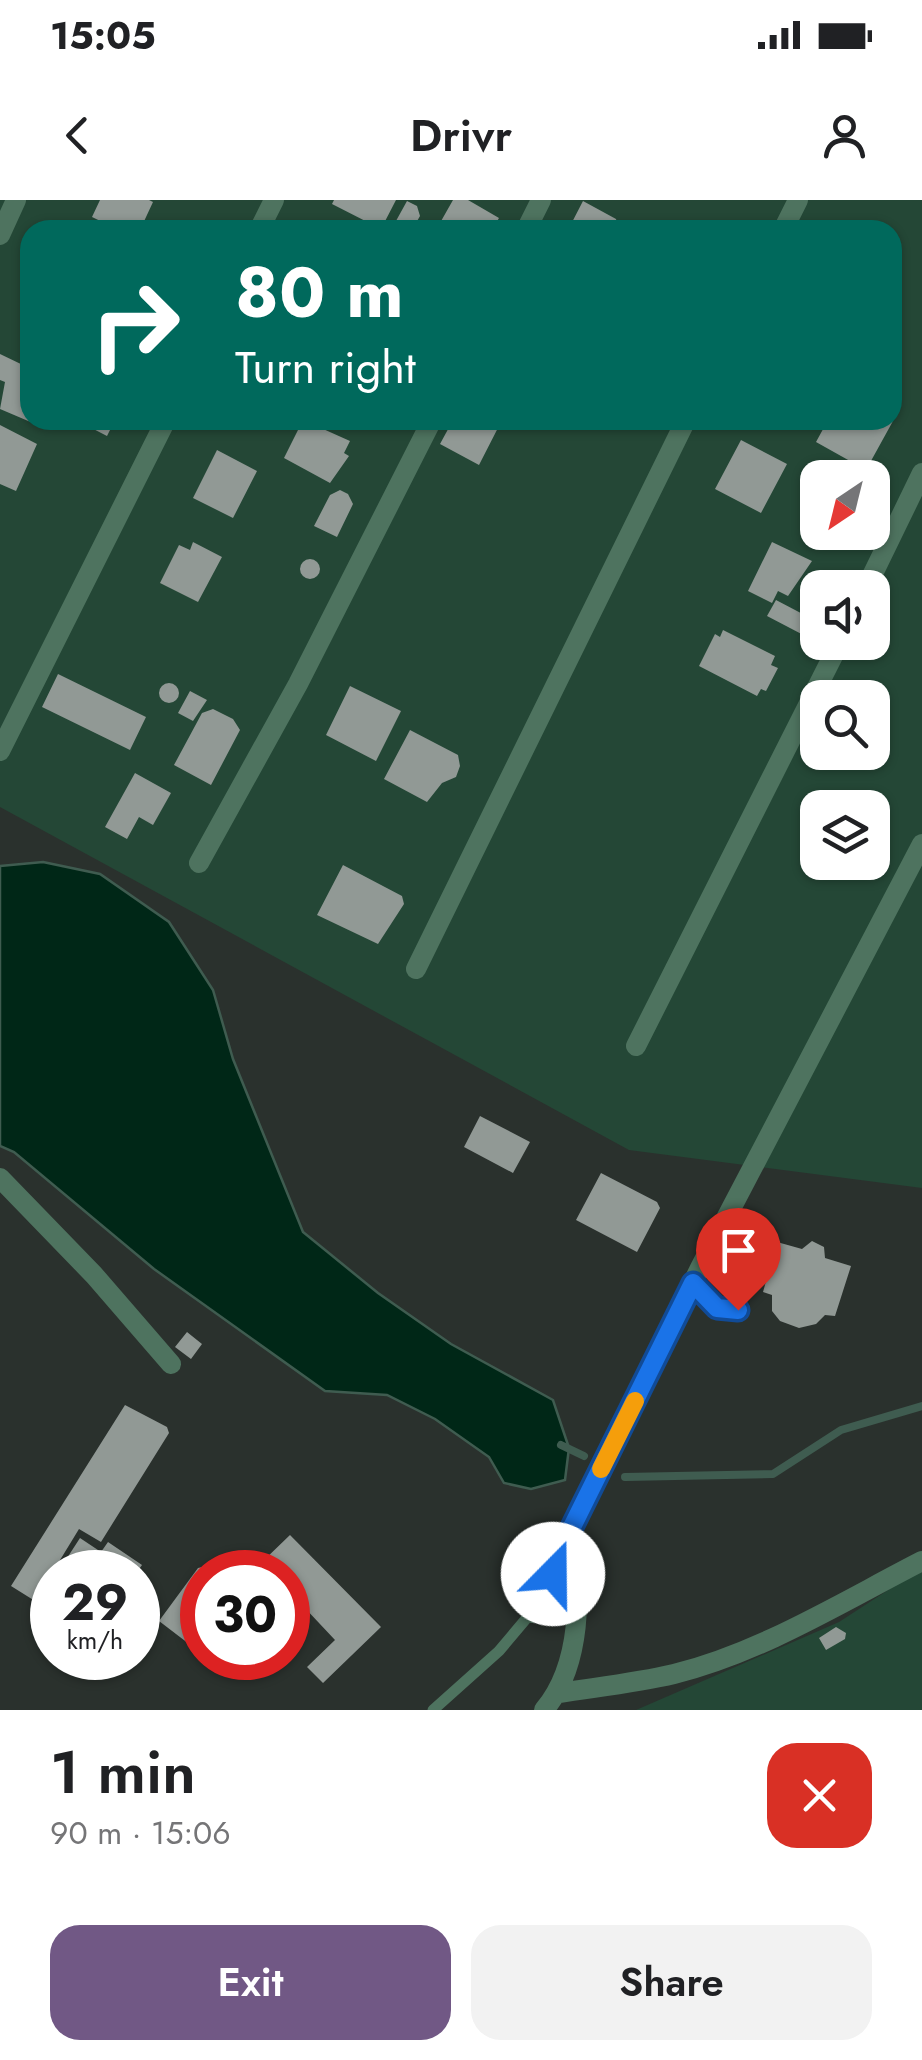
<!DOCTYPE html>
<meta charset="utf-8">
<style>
:root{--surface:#fff;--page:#f2f2f2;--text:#202124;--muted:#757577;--accent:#715885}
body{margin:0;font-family:Jost,sans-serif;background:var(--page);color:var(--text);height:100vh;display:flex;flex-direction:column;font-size:38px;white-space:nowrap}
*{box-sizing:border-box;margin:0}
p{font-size:32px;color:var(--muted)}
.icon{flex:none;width:55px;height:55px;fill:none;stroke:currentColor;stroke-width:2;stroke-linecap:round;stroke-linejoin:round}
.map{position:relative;height:1510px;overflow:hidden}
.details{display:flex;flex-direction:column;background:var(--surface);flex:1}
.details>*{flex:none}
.top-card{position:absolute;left:20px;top:20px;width:882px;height:210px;border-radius:30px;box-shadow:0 2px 8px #0004;background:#00695c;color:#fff;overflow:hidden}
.needle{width:65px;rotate:215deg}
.buttons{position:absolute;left:800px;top:260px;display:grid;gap:20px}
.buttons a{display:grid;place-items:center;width:90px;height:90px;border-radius:20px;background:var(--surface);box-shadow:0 2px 8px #0004;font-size:50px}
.speed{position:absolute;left:30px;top:1350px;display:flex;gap:20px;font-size:50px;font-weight:700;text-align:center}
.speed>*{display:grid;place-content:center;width:130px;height:130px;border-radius:50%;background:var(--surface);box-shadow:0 2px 8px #0004;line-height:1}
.speed small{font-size:25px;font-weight:400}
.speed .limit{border:15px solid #d22;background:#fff;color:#111}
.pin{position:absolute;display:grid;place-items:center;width:85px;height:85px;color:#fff;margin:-102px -42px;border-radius:50% 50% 50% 0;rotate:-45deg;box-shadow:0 0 10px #0007}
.pin .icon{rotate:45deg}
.me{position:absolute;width:110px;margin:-55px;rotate:22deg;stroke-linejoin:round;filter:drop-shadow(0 0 8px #0008)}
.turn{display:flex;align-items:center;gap:35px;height:210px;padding:0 50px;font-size:45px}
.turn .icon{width:130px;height:130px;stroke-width:2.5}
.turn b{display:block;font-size:70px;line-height:85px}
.round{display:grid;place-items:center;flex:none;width:105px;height:105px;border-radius:30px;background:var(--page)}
.overview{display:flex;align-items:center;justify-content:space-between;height:170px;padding:0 50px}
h1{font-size:60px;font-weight:600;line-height:75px}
.action{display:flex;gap:20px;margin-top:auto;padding:20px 50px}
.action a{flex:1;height:115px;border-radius:30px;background:var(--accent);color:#fff;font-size:40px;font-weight:600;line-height:115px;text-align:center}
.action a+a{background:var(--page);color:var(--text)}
.status{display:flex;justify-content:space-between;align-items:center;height:70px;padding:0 50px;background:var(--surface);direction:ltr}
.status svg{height:28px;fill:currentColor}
header{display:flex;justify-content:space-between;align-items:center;height:130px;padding:0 50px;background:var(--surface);font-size:45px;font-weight:600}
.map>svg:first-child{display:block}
.green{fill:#244736;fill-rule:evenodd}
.water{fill:#002717;stroke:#3f5c50;stroke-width:2.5}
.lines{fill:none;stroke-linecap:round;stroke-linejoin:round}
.stream{stroke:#3f5c50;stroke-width:8}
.building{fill:#919995}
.service{stroke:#4e735f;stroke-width:11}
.minor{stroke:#4e735f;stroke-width:20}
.route-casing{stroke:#114b97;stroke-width:25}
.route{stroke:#1a73e8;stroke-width:18}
.slow{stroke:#f59e0b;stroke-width:18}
</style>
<div class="status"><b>15:05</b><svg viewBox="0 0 49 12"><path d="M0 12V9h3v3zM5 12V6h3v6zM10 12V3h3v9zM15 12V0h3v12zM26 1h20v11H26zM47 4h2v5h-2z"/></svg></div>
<header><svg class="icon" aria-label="back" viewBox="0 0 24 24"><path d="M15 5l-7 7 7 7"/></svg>Drivr<svg class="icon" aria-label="person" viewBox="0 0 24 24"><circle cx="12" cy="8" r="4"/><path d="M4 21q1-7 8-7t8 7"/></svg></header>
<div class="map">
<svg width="922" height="1510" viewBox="0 0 922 1510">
<rect width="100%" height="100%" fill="#2a312d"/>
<path class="green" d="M0 0H922V988L629 950 0 607ZM30 30H892V220H30ZM818 278H872V332H818ZM818 388H872V442H818ZM818 498H872V552H818ZM818 608H872V662H818Z
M922 1368V1510H636L839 1422Z"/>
<path class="water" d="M43 662 100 674 169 722 213 790 233 859 303 1032 378 1093 451 1144 553 1200 569 1248 565 1280 531 1289 504 1283 489 1257 435 1219 387 1195 325 1191 154 1069 14 952 0 946V666Z"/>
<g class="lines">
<path class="stream" d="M561 1245 584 1256
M625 1277 773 1274 841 1230 922 1206"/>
</g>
<path class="building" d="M100 0H149L153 2 140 30H119L92 17Z
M334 0H396L381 29 332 4Z
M453 0H468L499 18 492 30H436Z
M407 1 417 6 420 16 412 30H391Z
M583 1 616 19 619 30H568Z
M0 154 25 166 30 163V220H47L45 224 40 226 0 209 5 182 0 180Z
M76 220H115L107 236Z
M303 220 350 241 344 253 349 256 330 283 284 258Z
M453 220 501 222 479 265 440 244Z
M828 220H890L893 221 866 270 816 242Z
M0 225 37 244 16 291 0 284Z
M741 240 787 264 761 313 715 289Z
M217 250 257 271 233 318 193 298Z
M340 290 348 294 353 304 337 337 314 326 330 295Z
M193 342 222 357 198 402 160 383 179 345 190 350Z
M772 342 812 361 788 396 778 391 772 403 748 391Z
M300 369a10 10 0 1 1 20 0a10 10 0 1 1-20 0Z
M776 400 816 421 811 439 767 416Z
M723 430 775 456 771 465 778 468 766 491 761 489 757 496 699 466 715 434 720 437Z
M58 474 146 517 130 550 42 507Z
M159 493a10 10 0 1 1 20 0a10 10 0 1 1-20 0Z
M350 486 401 511 376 561 326 535Z
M190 491 207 500 193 521 178 513Z
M213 509 233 519 240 530 211 585 174 565 202 513Z
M410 530 458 555 460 566 456 577 442 583 427 602 384 579Z
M135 573 171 593 153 625 139 617 127 639 105 627Z
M343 665 402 696 404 704 378 744 317 715Z
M480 916 530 942 513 973 464 947Z
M601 973 657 1002 660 1008 637 1052 576 1020Z
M812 1041 824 1047 825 1058 851 1066 835 1116 825 1115 816 1124 799 1128 780 1121 772 1111V1095L763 1092 777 1042 802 1049Z
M187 1132 202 1144 191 1159 175 1147Z
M125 1205 167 1227 169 1233 101 1342 79 1329 35 1401 11 1386Z
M290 1335 381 1427 323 1483 307 1467 335 1440 288 1390V1372H270L261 1363Z
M80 1338 101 1352 108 1342 142 1365 137 1372H58Z
M253 1357 259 1372H228Z
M207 1366 219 1372H202V1434L193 1447 159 1421 198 1368Z
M836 1427 846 1433 845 1439 826 1450 819 1438Z"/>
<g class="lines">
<path class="service" d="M693 1083 717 1107 738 1110
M433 1510 499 1451 531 1413"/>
<path class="minor" d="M259 30 274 0
M526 30 541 0
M783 30 798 0
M0 35 16 0
M866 388 922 273
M0 551 166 220
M199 663 298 484 432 220
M416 769 686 220
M636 846 840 442
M0 978 94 1075 171 1164
M531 1413 700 1068 922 644
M559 1493C597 1487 636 1483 674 1474 762 1452 842 1402 922 1361
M544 1510C582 1465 581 1392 572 1336"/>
</g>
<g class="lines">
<g class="route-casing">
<path id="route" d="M553 1374 571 1329 693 1083 717 1108 738 1110"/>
</g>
<use href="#route" class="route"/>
<path class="slow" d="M601 1269 635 1201"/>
</g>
</svg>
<div class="buttons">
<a><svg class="needle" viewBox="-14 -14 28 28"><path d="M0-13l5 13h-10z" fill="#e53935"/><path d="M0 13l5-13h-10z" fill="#757577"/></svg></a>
<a><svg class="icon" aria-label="sound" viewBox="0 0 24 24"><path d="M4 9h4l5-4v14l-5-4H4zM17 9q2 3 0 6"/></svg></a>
<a><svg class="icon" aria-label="search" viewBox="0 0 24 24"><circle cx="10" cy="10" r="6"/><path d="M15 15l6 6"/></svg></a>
<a><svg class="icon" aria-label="layers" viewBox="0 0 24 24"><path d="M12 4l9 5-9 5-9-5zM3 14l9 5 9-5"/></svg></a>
</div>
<div class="speed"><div>29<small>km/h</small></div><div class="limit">30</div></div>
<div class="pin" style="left:738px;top:1110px;background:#d93025"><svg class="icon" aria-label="arrive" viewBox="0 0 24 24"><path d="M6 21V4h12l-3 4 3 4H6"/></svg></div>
<svg class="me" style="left:553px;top:1374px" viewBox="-20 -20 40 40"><circle r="19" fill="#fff"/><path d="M0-13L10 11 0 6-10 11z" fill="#1a73e8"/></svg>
<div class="top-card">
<div class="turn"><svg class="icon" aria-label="right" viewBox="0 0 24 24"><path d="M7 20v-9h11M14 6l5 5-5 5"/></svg><div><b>80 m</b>Turn right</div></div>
</div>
</div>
<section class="details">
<div class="overview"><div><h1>1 min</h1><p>90 m · 15:06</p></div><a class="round" style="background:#d93025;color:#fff"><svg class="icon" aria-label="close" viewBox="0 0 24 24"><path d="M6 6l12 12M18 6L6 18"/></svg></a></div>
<div class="action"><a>Exit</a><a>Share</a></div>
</section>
